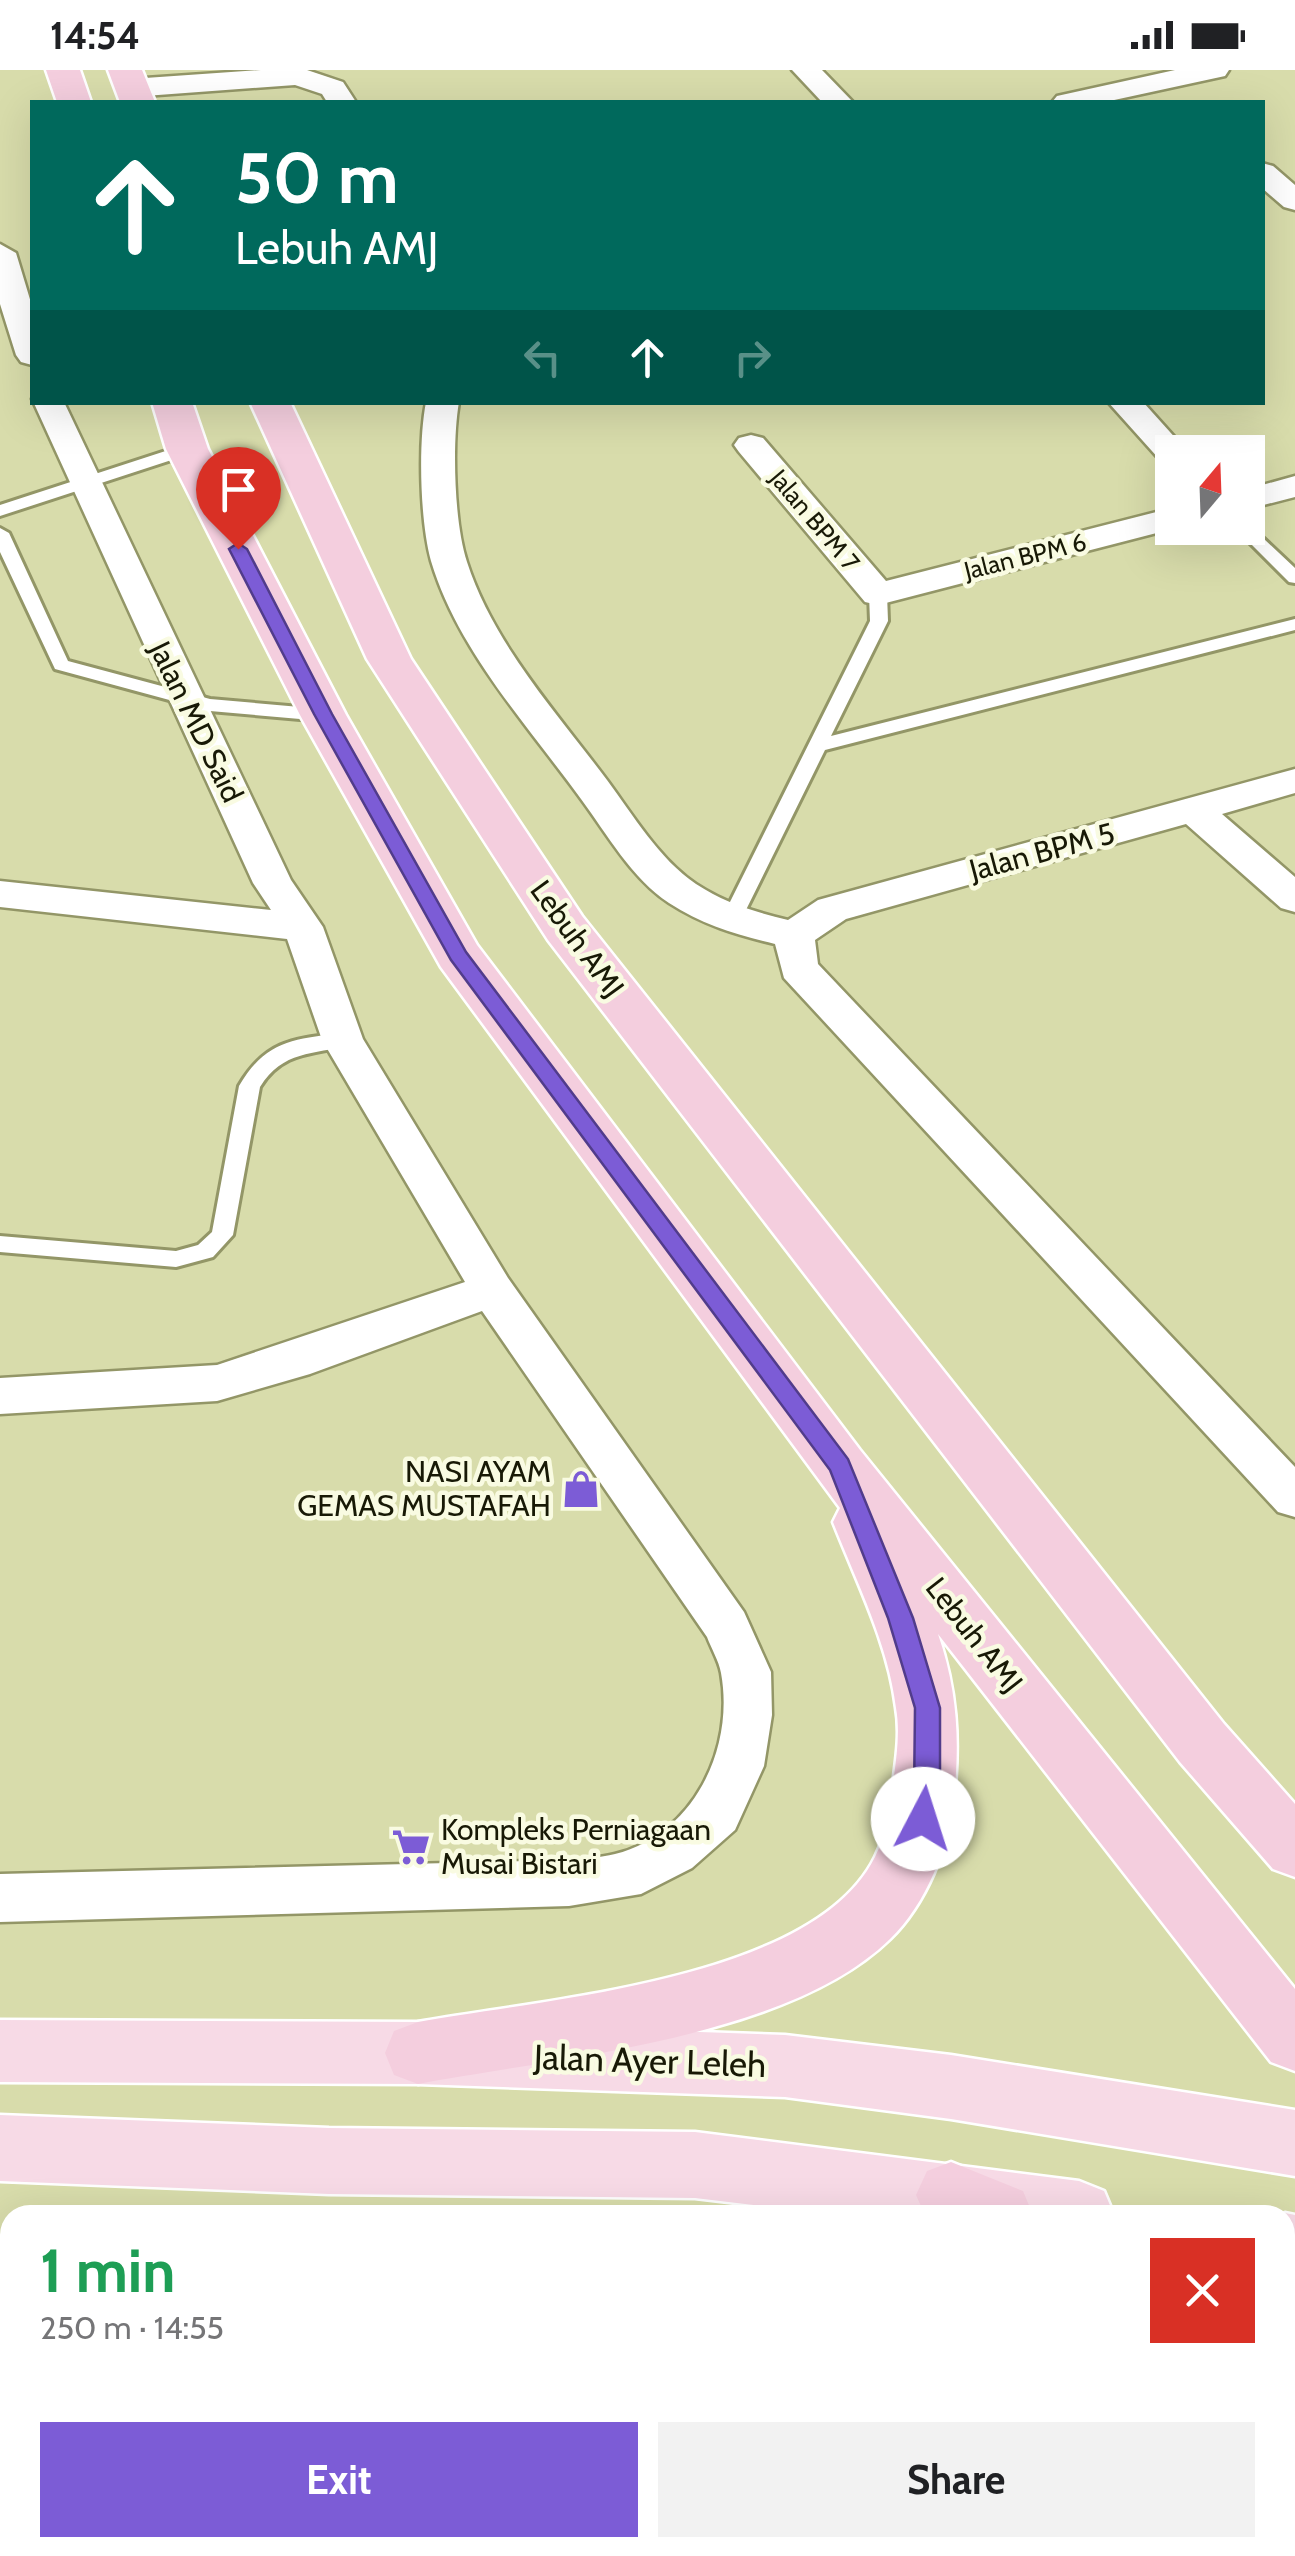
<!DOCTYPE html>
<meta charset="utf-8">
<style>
:root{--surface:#fff;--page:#f2f2f2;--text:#202124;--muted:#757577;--accent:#7c5cd6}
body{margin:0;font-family:Cabin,sans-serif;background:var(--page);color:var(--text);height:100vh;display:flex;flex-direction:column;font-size:38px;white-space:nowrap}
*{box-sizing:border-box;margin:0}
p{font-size:32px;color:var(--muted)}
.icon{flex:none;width:55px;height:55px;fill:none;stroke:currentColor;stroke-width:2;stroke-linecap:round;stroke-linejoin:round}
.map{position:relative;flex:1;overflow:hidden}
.drawer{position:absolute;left:0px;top:2135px;width:1295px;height:352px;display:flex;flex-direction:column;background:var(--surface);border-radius:30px 30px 0 0;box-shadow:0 10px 40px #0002}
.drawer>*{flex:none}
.hud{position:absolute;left:30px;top:30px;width:1235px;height:305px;border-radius:0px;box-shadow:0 10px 40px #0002;background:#00695c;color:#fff;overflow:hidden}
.needle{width:65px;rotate:19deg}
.tools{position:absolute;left:1155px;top:365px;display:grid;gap:20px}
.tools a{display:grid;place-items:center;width:110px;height:110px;border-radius:0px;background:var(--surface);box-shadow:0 10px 40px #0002;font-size:50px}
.pin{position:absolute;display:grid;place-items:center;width:85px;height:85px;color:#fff;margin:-102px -42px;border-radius:50% 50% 50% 0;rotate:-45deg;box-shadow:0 0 10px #0007}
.pin .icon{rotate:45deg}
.me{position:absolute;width:110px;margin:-55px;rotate:5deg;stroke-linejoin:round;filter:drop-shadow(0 0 8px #0008)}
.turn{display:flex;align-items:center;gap:35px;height:210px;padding:0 40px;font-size:45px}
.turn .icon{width:130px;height:130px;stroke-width:2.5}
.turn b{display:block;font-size:70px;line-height:85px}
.lanes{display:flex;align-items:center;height:95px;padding:0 40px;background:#0003;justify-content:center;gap:50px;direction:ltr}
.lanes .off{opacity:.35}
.round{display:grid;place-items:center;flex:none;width:105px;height:105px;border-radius:0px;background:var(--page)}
.head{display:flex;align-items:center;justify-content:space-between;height:170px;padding:0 40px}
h1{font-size:60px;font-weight:700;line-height:75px;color:#1e9e55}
.cta{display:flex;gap:20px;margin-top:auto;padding:20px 40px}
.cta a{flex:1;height:115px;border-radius:0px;background:var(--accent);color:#fff;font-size:40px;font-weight:700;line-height:115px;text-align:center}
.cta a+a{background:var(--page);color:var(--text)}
.status{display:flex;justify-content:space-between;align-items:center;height:70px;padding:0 50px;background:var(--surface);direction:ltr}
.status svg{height:28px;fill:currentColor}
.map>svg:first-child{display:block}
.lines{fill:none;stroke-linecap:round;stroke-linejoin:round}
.service-casing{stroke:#939667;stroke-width:6}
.minor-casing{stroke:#939667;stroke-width:5}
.primary-casing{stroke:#fff;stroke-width:5}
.trunk-casing{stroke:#fff;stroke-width:5}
.service{fill:#fff;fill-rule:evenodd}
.minor{fill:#fff;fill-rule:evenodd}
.primary{fill:#f7dae6;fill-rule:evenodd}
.trunk{fill:#f4cede;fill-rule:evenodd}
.route{fill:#7c5cd6;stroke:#513c8b;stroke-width:2.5}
.labels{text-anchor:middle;stroke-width:9;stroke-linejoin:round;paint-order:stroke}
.far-street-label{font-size:25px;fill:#181906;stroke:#f9fbe2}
.street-label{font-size:30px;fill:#181906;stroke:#f9fbe2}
.poi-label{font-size:30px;fill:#181906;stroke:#f9fbe2;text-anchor:end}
.near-street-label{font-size:35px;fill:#181906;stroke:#f9fbe2}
</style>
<div class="status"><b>14:54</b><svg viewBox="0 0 49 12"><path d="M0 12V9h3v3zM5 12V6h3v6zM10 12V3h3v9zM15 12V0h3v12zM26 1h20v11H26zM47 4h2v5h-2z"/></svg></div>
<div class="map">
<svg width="1295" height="2486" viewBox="0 0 1295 2486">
<rect width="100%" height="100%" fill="#d8dcab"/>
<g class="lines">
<g class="service-casing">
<path id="service" d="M187 374 193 375V383L0 446V435Z
M1248 454 1295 498V513L1289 512 1235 458H1248Z
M0 458 9 463 68 591 210 629 323 639 332 645 323 651 210 641 55 599 0 482Z
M878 519 887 524 888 551 831 666 1295 549V560L825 680 741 850 738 855H724L721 850 870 551 869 524Z
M343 963 353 970 350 975C313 985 283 980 260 1017L233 1165 213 1187 176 1197 0 1182V1166L176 1181 198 1175 212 1162 239 1016C266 970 294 969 343 963Z
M10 2442V2472L0 2474V2444Z
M288 2478H324L327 2486H291Z"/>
</g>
<g class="minor-casing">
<path id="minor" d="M261 0H307L343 12 356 32H327L322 24 295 15 131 27 117 18 131 9Z
M792 0H822L853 32H822Z
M1175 0H1229L1225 6 1105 32H1052L1057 26Z
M1262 93 1273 96 1295 115V140L1284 137 1262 118Z
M0 174 16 183 32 236V295L21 292 16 285 0 234Z
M32 329 64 332 291 810 323 857 363 969 508 1208 744 1542 771 1602 772 1645 764 1696 735 1760 692 1798 641 1824 569 1836 0 1852V1804L569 1790C584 1788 600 1788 615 1784 693 1765 735 1679 721 1603 719 1591 711 1578 707 1567L482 1241 310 1304 217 1331 0 1344V1308L217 1295 465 1212 322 970 287 869 0 837V811L271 840 253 813Z
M426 332H459C452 372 454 453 467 492 493 573 556 642 607 710 633 745 659 789 696 814 725 833 755 842 788 850L818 830 1295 699V723L1222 744 1295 807V842L1281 838 1186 754 846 849 815 870 818 894 1295 1397V1447L1278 1442 784 908 775 874C737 865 703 855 669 833 632 809 607 764 581 729 528 656 457 579 431 491 420 451 418 373 426 332Z
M1108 332H1143L1188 382H1172V393L1160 390Z
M751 365 763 368 886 511 1172 438 1176 458 878 535 865 532 739 382 734 375 739 368Z
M1295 406V427L1248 439V419Z"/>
</g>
<g class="primary-casing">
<path id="primary" d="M0 1950 418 1952 785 1965 951 1985 1295 2040V2106L951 2049 785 2027 418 2014 0 2012Z
M0 2045 329 2058 695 2062 1079 2111 1104 2121 1114 2145H839L695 2128 329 2124 0 2111Z
M1285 2143 1295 2145V2213L1285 2211V2145H1280Z"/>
</g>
<g class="trunk-casing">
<path id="trunk" d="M46 0H80L91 32H57Z
M108 0H142L155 32H120Z
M152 332H192L208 379 346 645 477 875 860 1380 1295 1919V2001L1271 1992 938 1564C957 1620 960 1668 954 1727 949 1777 926 1834 890 1869 788 1969 555 1988 418 2014L394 2005 385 1983 394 1961 418 1952C541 1929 814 1911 875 1787 888 1761 891 1735 894 1706 897 1684 900 1660 896 1638 888 1573 857 1513 833 1452L840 1438 441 897 300 645 166 379Z
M250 332H290L411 589 582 846 1224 1654 1295 1734V1807L1273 1799 1180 1692 548 870 367 589Z
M951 2092 1023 2121 1033 2145H925L916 2125 927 2101Z
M1285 2250 1295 2254V2328L1285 2324Z"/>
</g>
<use href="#service" class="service"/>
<use href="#minor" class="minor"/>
<use href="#primary" class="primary"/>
<use href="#trunk" class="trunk"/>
</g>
<path class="route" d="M238 473 247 479 332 644 466 882 848 1389 913 1548 940 1638V1726L932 1757H914L910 1749 914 1726 915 1638 888 1548 830 1400 451 890 314 644 229 479Z"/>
<defs>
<g id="shop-bare" transform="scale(3)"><path d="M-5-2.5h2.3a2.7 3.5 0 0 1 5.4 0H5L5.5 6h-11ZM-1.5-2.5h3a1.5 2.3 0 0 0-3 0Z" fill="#7c5cd6" stroke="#f9fbe2" stroke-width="2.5" paint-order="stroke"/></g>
<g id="supermarket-bare" transform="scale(3)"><path d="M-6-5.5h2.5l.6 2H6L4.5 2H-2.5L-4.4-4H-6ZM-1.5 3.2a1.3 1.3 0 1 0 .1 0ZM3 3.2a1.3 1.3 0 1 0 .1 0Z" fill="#7c5cd6" stroke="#f9fbe2" stroke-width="2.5" paint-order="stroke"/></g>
</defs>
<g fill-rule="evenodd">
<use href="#shop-bare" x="581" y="1419"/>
<use href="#supermarket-bare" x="411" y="1777"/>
</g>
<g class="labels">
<g class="far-street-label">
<text transform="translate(815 450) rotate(50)" y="9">Jalan BPM 7</text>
<text transform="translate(1025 486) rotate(-14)" y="9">Jalan BPM 6</text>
</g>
<g class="street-label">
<text transform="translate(196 652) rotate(64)" y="10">Jalan MD Said</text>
<text transform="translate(1042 782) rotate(-15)" y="10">Jalan BPM 5</text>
<text transform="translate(577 869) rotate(54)" y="10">Lebuh AMJ</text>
<text transform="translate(974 1565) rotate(52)" y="10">Lebuh AMJ</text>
</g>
<g class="poi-label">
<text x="551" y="1412">NASI AYAM<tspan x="551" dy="34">GEMAS MUSTAFAH</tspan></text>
<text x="441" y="1770" text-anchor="start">Kompleks Perniagaan<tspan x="441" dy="34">Musai Bistari</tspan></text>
</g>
<g class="near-street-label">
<text transform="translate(650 1991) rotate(2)" y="12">Jalan Ayer Leleh</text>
</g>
</g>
</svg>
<div class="tools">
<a><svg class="needle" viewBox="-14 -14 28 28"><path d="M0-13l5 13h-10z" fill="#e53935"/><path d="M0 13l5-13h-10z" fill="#757577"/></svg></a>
</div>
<div class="pin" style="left:238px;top:479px;background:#d93025"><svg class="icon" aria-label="arrive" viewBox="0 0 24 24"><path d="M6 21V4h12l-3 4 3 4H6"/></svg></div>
<svg class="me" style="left:923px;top:1749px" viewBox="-20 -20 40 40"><circle r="19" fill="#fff"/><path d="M0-13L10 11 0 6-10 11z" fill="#7c5cd6"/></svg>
<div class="hud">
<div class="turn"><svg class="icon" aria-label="ahead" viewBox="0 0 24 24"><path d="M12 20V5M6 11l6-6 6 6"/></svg><div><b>50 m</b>Lebuh AMJ</div></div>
<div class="lanes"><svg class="icon off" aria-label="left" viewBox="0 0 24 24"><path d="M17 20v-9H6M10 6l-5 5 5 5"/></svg><svg class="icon" aria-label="ahead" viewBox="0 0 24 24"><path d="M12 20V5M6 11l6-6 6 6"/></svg><svg class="icon off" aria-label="right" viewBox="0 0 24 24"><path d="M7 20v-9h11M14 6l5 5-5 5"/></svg></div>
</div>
<section class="drawer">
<div class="head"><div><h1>1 min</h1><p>250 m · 14:55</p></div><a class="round" style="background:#d93025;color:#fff"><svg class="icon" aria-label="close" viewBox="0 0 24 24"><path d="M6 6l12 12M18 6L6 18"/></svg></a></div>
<div class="cta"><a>Exit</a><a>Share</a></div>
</section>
</div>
